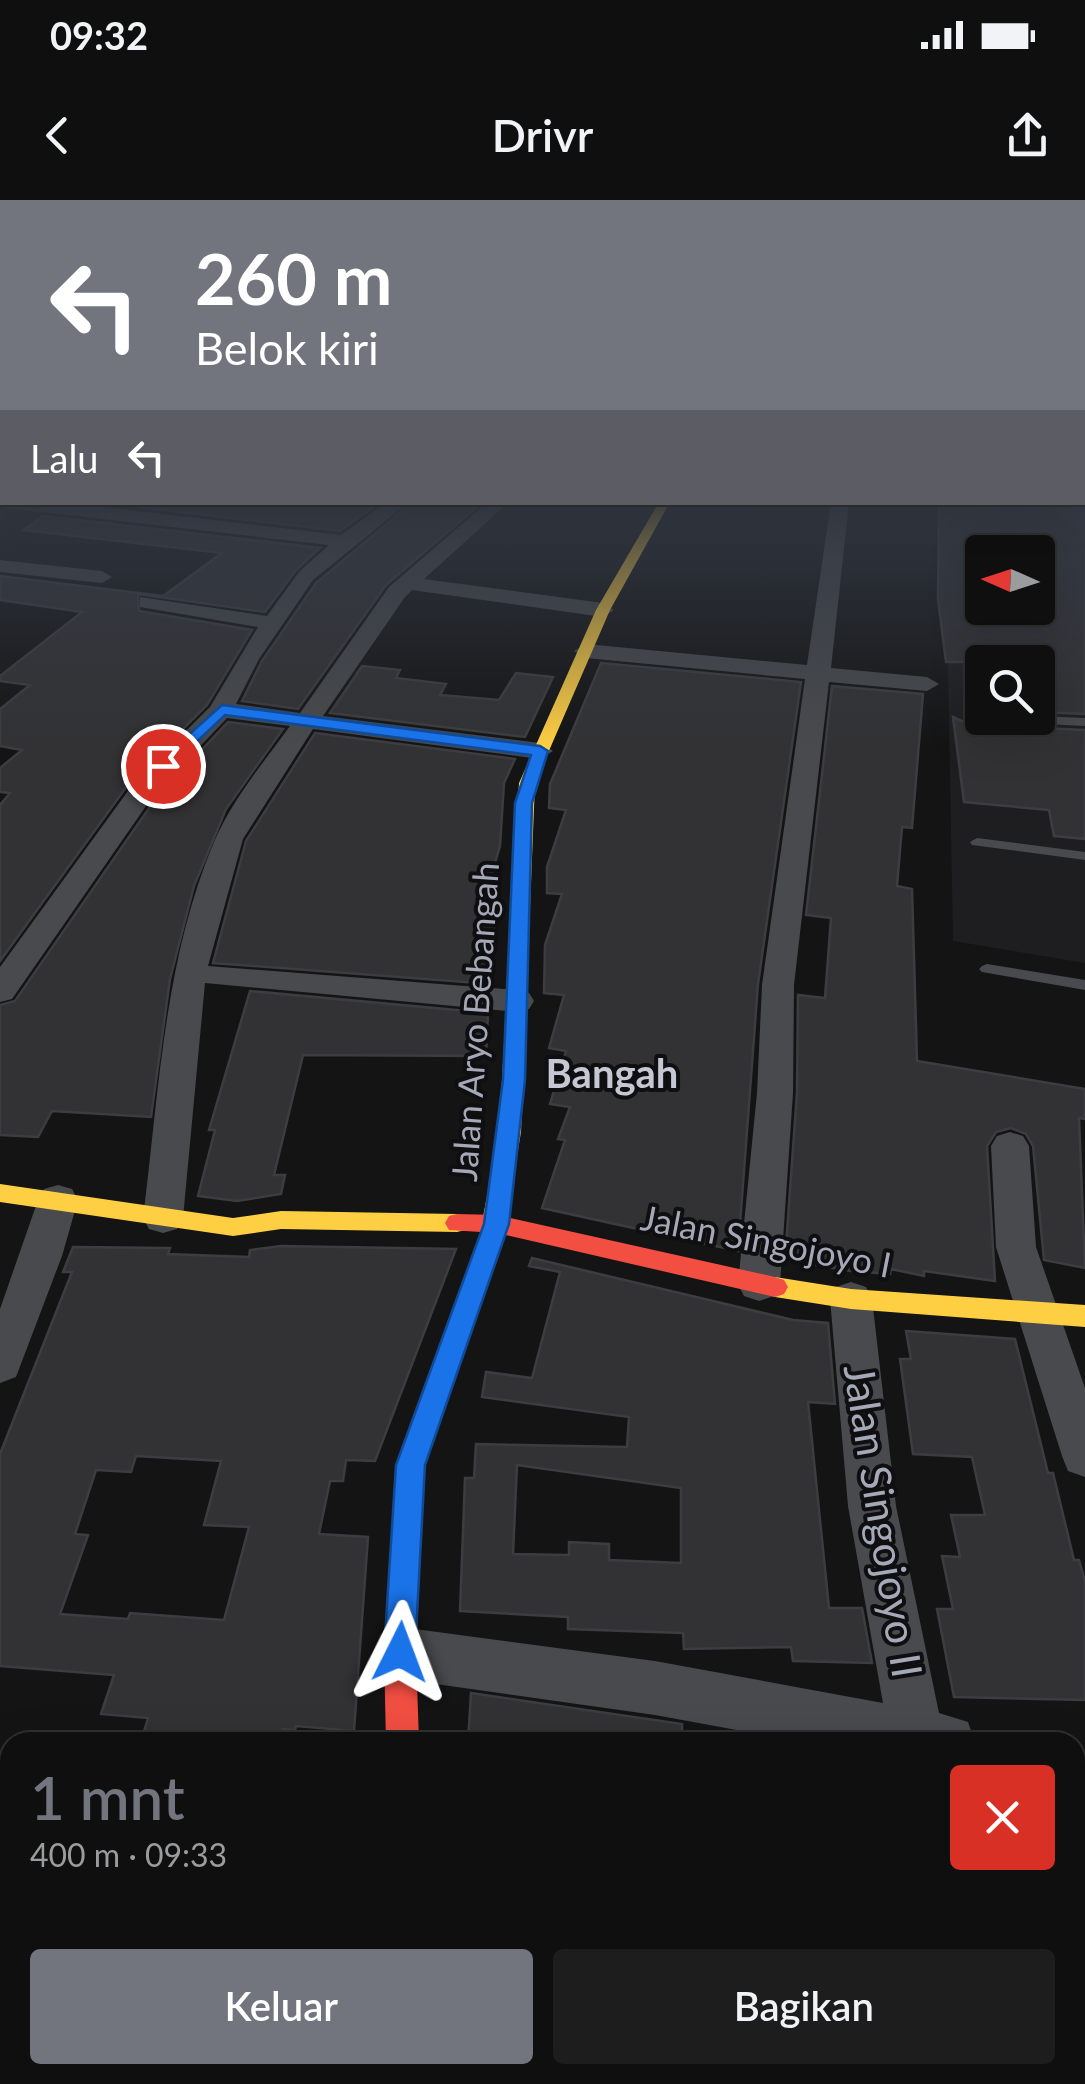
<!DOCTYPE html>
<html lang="id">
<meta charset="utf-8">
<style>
:root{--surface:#0f0f0f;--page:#1d1d1d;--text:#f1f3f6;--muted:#9b9c9e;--line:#2f2f2f;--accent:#72747e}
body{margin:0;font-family:Lato,sans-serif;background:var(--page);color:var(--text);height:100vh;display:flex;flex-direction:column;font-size:38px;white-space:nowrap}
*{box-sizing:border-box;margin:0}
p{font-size:32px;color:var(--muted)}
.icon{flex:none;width:55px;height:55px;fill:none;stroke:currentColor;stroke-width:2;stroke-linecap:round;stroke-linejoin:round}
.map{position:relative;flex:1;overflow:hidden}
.drawer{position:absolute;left:0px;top:1532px;width:1085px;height:352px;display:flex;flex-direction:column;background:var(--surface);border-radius:30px 30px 0 0;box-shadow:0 10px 40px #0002,0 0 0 2px var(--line)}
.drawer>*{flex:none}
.hud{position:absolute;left:0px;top:0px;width:1085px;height:305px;box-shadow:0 10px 40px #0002,0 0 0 2px var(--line);background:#72747e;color:#fff;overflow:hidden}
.needle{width:65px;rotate:273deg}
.controls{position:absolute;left:965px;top:335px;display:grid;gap:20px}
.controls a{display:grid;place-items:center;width:90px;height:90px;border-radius:10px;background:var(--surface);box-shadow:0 10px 40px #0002,0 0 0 2px var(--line);font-size:50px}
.pin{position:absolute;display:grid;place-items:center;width:85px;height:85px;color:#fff;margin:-42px;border:5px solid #fff;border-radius:50%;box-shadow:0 2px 10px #0007}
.me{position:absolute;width:110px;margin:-55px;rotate:3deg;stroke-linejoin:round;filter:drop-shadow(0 0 8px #0008)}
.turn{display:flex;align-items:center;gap:35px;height:210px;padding:0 30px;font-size:45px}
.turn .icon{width:130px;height:130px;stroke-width:2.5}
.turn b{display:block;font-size:70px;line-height:85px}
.then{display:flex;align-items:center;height:95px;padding:0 30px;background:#0003;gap:20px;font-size:38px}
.round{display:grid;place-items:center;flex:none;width:105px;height:105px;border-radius:10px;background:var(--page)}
.headline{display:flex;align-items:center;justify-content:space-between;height:170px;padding:0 30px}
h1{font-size:60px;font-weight:600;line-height:75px;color:var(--accent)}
.primary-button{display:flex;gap:20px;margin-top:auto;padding:20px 30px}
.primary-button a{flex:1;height:115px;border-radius:10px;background:var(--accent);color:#fff;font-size:40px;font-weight:600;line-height:115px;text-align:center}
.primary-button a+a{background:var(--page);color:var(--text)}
.status{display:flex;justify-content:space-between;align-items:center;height:70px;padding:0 50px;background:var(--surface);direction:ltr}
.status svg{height:28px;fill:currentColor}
header{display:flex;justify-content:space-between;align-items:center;height:130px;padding:0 30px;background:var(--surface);font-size:45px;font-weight:600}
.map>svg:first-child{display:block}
.built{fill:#1e1e20;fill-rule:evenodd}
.building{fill:#323234;stroke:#3d3d41;stroke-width:2.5;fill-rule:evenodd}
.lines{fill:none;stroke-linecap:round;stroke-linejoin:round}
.lane{fill:#484a4d;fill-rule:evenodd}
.street{fill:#484a4d;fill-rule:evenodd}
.fast{fill:#16e098;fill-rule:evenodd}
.slow{fill:#ffcf43;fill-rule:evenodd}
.jam{fill:#f24e42;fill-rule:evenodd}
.route{fill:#1a73e8;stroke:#114b97;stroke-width:2.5}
.labels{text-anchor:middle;stroke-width:8;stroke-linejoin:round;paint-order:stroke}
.street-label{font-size:35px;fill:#a4a8b7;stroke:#0f0e10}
.quarter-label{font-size:40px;font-weight:bold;fill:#c5c8d2;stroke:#0f0e10}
.near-street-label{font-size:42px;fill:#a4a8b7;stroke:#0f0e10}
</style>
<div class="status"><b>09:32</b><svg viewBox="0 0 49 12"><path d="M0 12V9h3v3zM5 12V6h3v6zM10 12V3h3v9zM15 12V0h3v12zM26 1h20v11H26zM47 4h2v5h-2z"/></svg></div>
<header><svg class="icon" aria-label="back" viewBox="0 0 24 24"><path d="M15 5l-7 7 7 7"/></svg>Drivr<svg class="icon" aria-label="share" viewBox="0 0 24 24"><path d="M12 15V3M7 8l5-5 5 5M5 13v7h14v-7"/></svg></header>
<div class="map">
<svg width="1085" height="1884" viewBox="0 0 1085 1884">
<rect width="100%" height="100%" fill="#141414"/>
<path class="built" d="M1083 284H1085V763L953 741 945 303 1082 302ZM982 352H1038V408H982ZM982 462H1038V518H982Z"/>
<path class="building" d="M96 302H380L340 331Z
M413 302 477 307 386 385 298 509 242 501 262 461 316 383Z
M939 302H1085V514L1038 512V462H946L938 399ZM982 352H1038V408H982Z
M43 316 320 348 296 370 265 412 138 394 139 411 252 430 207 505 130 582 0 761V605L10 593 0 592V568L22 550 0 546V509L30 485 0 481V476L82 412 0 400V376L163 396 222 353 24 330Z
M601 463 801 482 758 784 738 1051 542 1008 565 940 558 939 570 907 550 904 566 851 549 848 564 795 544 793 545 745 562 694 547 693V667L566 610 549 608 550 584Z
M362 466 400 470 396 478 446 484 440 495 499 500 516 473 553 477 525 537 330 513Z
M832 486 923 494 912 628 902 627 897 686 912 689 917 861 1085 889V919L1079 918 1085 1068 1044 1060 1033 946 1026 934 1011 928 996 932 987 946 995 1081 924 1071V1076L891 1069 890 1074 851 1071 785 1060 797 893 798 795 825 798 831 718 806 715Z
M953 517 964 522 992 520 1001 526 1085 530V639L1054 636 1049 610 964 602Z
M228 522 283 529 226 609 194 686 170 779 151 917 52 911 38 937 0 935V805L15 801 156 598Z
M315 533 515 559 504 583 500 646 490 680H498L490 784 213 763 246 641Z
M250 791 488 813 486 856 303 855 274 975H285L281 994 237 1001 198 996 215 930H209Z
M281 1046 456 1049 375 1261 346 1260 343 1281H330L319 1334 368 1337 354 1531 296 1526 295 1530 282 1529 281 1542H141L148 1518 101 1514 114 1475 0 1466V1254L72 1072H63L73 1047 170 1048 168 1054 249 1057 250 1050ZM136 1256 221 1261 204 1325 249 1327 224 1420 130 1413 128 1419 60 1414 88 1335 75 1334 96 1270 131 1272Z
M532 1058 793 1120 828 1123 835 1204 808 1202 829 1408H862L872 1463 793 1461 791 1447 684 1449 683 1433 568 1429V1417L460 1411 465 1278H474L476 1244 627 1247 629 1217 482 1197 486 1172 532 1178 560 1072 529 1066ZM517 1265 681 1288V1363L609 1360V1344L569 1342V1355L513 1354Z
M906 1131 1015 1139 1048 1273H1053L1074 1360H1079L1085 1381V1500L954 1497 937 1409H953L942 1356 960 1357 951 1315H985L972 1257 913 1254 900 1159H911Z
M471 1493 682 1524V1542H468Z"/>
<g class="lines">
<path class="lane" d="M968 513H982V518H987H964V514Z
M1038 516 1085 518V526L1001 522 995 518Z
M977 638 1085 652V660L972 645 970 642Z
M987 764 1085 780V790L982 772 979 769 982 766Z"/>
<path class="street" d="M0 298 2 302H60L341 335 387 302H409L313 380 259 459 236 504 300 513 389 387 488 302H509L424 379 603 403 614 410 603 417 412 390 405 397 323 516 540 543 553 551 540 559 313 529 243 639 208 766 517 790 529 793 534 801 529 809 517 812 205 783 183 1018 177 1029 163 1033 149 1029 143 1018C159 892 164 760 214 642 232 600 263 563 290 526L227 518 153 596 12 799 0 802V767L133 584 210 507 258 427 140 407V397L267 416 299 372 329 345 7 308 0 305Z
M831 302H849L831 468 927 477 939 484 927 491 829 482 794 785 793 893 780 1084 774 1096 759 1101 744 1096 738 1084 757 893 762 785 805 479 586 458 574 451 586 444 807 465Z
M0 360 102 371 112 377 102 383 0 372Z
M1010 932 1023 936 1029 946 1036 1047 1085 1188V1277L1068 1271 1062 1256 996 1047 991 946 997 936Z
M58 985 72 989 78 1000 62 1056 16 1177 0 1183V1109L38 1000 44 989Z
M851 1082 866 1087 872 1099 896 1306 939 1513 968 1522 975 1542H803L655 1515 400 1479 381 1472 374 1453 381 1434 400 1427 655 1461 883 1503 848 1306 830 1099 836 1087Z
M944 1875H1008L1011 1884H945Z"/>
<path class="fast" d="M390 1875H428L429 1884H389Z"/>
<path class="slow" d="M659 302H670L610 410 535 583 521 932 502 1044 499 1051H481L478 1044 499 932 519 583 596 410Z
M0 984 233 1018 281 1011 457 1014 465 1016 469 1023 465 1030 457 1032 281 1029 233 1036 0 1002Z
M775 1077 851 1089 1085 1105V1127L851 1109 775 1097 766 1094 762 1087 766 1080Z"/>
<path class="jam" d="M457 1014 497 1015 775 1077 784 1080 788 1087 784 1094 775 1097 497 1033 449 1030 445 1023 449 1016Z
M490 1034 499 1037 502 1044 425 1265 416 1453 419 1542H386L384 1453 397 1265 478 1044 481 1037Z"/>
</g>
<linearGradient id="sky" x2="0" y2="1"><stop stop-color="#0b0b0b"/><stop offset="0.52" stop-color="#343a45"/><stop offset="1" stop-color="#343a45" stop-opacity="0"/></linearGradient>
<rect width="1085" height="548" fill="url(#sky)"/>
<path class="route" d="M222 505 540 546 548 551 532 603 525 880 509 1024 425 1265 415 1452 411 1464 400 1468 388 1464 384 1452 396 1265 484 1024 503 880 515 603 531 555 225 515 168 569H157V563Z"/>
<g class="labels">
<g class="street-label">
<text transform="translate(476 822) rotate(-86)" y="12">Jalan Aryo Bebangah</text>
<text transform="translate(766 1042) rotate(11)" y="12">Jalan Singojoyo I</text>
</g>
<g class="quarter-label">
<text x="612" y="888">Bangah</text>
</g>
<g class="near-street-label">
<text transform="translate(883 1321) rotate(81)" y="15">Jalan Singojoyo II</text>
</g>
</g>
</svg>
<div class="controls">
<a><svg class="needle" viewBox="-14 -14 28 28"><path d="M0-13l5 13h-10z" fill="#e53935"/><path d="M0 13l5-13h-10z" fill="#9b9c9e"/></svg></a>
<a><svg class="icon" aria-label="search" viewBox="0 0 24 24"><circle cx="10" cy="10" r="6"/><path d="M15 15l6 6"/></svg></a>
</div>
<div class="pin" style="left:163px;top:566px;background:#d93025"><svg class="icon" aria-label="arrive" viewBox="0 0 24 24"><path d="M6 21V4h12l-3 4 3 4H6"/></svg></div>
<svg class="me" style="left:400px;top:1452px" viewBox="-20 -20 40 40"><path d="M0-17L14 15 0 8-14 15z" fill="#1a73e8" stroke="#fff" stroke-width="4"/></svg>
<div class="hud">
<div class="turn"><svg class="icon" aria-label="left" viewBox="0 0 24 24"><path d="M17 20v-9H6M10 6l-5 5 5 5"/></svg><div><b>260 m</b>Belok kiri</div></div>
<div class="then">Lalu<svg class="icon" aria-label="left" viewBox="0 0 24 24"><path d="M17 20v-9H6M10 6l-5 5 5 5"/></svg></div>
</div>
<section class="drawer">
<div class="headline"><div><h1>1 mnt</h1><p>400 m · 09:33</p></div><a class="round" style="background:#d93025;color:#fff"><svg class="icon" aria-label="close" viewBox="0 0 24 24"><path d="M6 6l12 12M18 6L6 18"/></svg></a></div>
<div class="primary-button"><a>Keluar</a><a>Bagikan</a></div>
</section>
</div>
